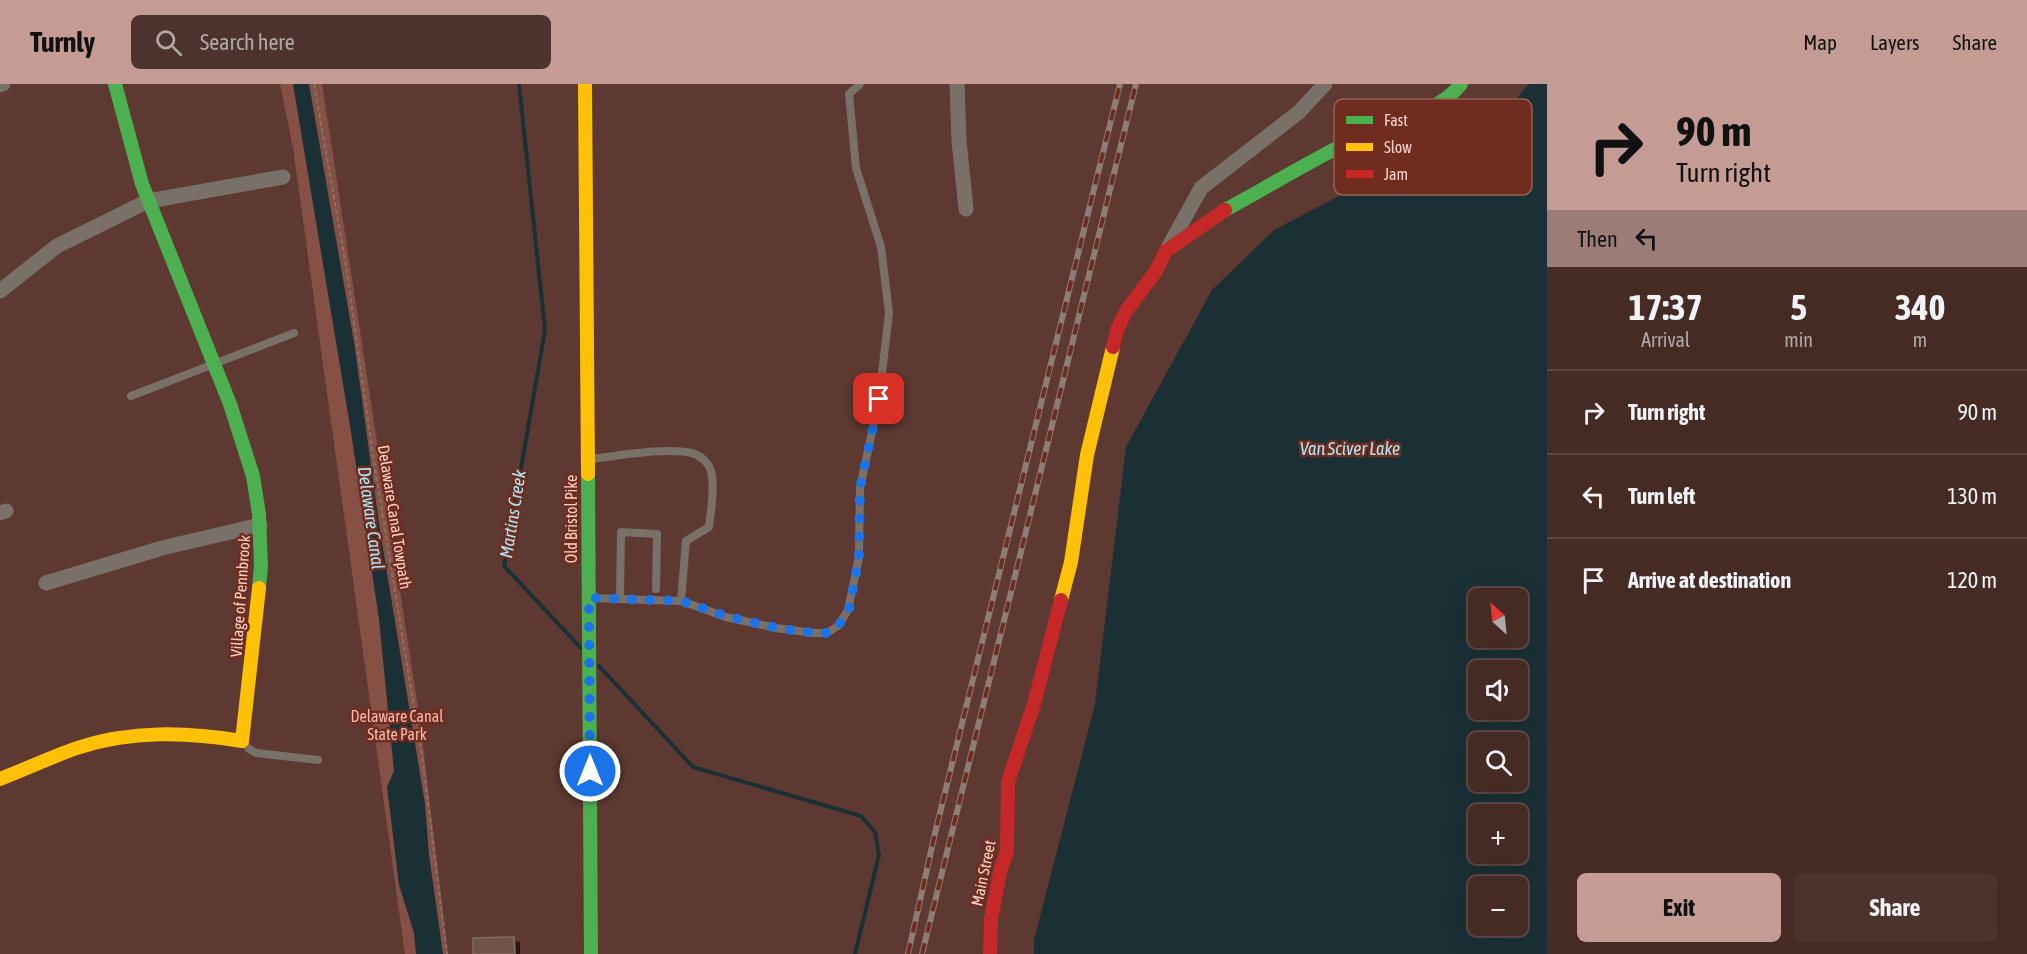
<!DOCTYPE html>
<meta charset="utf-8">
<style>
:root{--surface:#462b25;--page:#4d332d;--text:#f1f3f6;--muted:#b0a7a7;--line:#5e4742;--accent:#c49c94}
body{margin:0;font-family:"Asap Condensed",sans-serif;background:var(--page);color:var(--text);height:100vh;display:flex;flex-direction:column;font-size:22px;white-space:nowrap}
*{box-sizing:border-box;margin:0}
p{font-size:20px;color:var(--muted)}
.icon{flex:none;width:33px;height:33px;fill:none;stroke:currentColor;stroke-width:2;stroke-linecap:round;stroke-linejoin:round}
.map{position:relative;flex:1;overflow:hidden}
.drawer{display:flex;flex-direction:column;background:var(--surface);width:480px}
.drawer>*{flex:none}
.guide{background:#c49c94;color:#111;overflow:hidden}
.needle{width:39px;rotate:333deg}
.buttons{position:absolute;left:1468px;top:504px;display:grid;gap:12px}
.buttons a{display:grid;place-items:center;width:60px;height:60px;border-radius:9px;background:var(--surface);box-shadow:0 6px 24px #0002,0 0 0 2px var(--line);font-size:30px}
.pin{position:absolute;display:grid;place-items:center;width:51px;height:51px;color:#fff;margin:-26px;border-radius:12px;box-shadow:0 3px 9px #0006}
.me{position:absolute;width:66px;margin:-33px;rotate:0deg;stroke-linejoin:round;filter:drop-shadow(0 0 4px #0008)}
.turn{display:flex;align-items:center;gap:21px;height:126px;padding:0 30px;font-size:27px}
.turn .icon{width:78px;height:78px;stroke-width:2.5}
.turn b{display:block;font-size:42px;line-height:51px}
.then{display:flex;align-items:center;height:57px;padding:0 30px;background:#0003;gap:12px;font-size:22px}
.eta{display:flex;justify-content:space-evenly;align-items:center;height:102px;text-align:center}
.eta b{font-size:36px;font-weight:700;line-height:42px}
.primary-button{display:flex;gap:12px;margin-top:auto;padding:12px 30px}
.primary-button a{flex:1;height:69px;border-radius:9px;background:var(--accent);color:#111;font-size:24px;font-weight:700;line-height:69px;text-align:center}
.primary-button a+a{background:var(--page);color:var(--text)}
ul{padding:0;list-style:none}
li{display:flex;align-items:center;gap:18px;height:84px;padding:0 30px;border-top:2px solid var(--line)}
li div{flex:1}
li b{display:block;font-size:22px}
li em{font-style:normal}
header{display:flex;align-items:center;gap:36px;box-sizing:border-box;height:84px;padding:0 30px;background:var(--accent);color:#111}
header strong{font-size:28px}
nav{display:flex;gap:33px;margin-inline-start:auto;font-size:21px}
.search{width:420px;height:54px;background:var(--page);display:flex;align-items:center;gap:15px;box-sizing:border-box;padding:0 21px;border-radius:9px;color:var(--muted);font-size:22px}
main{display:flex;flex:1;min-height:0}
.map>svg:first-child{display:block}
.green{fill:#875045}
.water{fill:#1a3035;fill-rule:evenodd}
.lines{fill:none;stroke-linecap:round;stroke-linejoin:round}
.stream{stroke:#1a3035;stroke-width:4}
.building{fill:#705346;stroke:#886b5f;stroke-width:1.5;filter:url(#shadow)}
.path{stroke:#83756d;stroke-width:2;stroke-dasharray:4.5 3;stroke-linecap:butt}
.lane{stroke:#797167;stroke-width:8}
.street{stroke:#797167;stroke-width:15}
.fast{stroke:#4caf50;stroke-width:14}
.slow{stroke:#ffc107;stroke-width:14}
.jam{stroke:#c62828;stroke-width:14}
.rail-casing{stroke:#8d7d75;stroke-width:6}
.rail{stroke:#6f2c1f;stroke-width:4;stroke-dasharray:11;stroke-linecap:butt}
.route{stroke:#1a73e8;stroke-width:10;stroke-dasharray:0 18}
.labels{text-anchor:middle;stroke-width:5;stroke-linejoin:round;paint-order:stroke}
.street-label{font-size:16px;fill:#fcd2c9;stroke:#6f2c1f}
.park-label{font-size:16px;fill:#f5baad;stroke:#6f2c1f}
.water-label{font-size:18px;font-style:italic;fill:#a7ebfa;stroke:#6f2c1f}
.key{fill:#6f2c1f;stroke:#995e52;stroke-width:1.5}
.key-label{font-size:16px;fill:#fcd2c9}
</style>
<header>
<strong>Turnly</strong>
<div class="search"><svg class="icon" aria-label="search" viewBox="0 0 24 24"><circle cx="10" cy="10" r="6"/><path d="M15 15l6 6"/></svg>Search here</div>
<nav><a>Map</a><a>Layers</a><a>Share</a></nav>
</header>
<main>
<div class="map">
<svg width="1547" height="870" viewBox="0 0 1547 870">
<defs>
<filter id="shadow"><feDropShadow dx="5.5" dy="5.5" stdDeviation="0" flood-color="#0009"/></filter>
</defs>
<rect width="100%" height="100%" fill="#5d3931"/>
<path class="green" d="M280 0H322L420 637 448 870H405L293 64Z"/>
<path class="water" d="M293 0H309L355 264 379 440 425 720 429 771 443 870H416L414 849 399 801 387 703 394 687 379 535 351 348Z
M1529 0H1547V870H1034V856L1095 620 1126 363 1212 206 1274 146 1509 23ZM1479 514H1518V554H1479ZM1479 586H1518V626H1479ZM1479 658H1518V698H1479ZM1479 730H1518V770H1479ZM1479 802H1518V842H1479Z"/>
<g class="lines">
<path class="stream" d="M519 0 545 246 504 482 581 564
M599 582 693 683 861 732 875 748 879 771 855 870"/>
</g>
<path class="building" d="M514 853 515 870H473V854Z"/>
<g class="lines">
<path class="path" d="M314 0 346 182 375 385 422 672 447 870"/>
<path class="lane" d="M131 312 294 249
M590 375C618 372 666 363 692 369 700 371 709 379 711 387 715 402 711 427 709 443L686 457 681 517 591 514
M620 515 621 448 657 450 656 505
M681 517 726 533 776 544 813 549H827L838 542 848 526 859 473 860 404 879 315 889 229 881 163 856 84 849 10 860 0
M243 658 249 665 256 669 318 676"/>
<path class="street" d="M957 0 959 57 966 125
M0 1 3 0
M1169 162 1201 104 1299 28 1325 0
M0 207 57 162 148 117 283 93
M0 429 6 427
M46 499 162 464 260 441"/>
<path class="fast" d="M115 0 142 100 230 320 253 392 259 430 261 482 259 504
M1225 126C1268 103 1311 76 1355 55 1387 40 1439 29 1461 0
M588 390 591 870"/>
<path class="slow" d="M585 0 588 390
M1061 516 1071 478 1087 371 1113 263
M0 695C26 685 51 673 77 664 131 646 187 648 242 657L259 504"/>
<path class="jam" d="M1113 263 1117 246 1126 227 1156 187 1166 167 1225 126
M990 870 991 835 1000 788 1007 767 1008 698 1034 620 1061 516"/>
<g class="rail-casing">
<path id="rail" d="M908 870 936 745 1120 0
M922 870 1136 0"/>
</g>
<use href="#rail" class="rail"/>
</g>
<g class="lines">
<path class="route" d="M590 687 589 514 681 517 726 532 776 544 813 549H827L838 542 849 526 859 473 860 404 879 315"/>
</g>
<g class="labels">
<g class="street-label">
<text transform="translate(395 433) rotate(81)" y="6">Delaware Canal Towpath</text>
<text transform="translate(571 435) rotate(-90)" y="6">Old Bristol Pike</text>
<text transform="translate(240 512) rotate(-86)" y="6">Village of Pennbrook</text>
<text transform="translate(983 789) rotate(-78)" y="6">Main Street</text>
</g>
<g class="park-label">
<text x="397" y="638">Delaware Canal<tspan x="397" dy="18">State Park</tspan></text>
</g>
<g class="water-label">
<text x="1350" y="371">Van Sciver Lake</text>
<text transform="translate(513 430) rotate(-81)" y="6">Martins Creek</text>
<text transform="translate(371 434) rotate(82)" y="6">Delaware Canal</text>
</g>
</g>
<rect x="1334" y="15" width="198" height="96" rx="9" class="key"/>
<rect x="1346" y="32" width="27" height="8" fill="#4caf50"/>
<rect x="1346" y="59" width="27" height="8" fill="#ffc107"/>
<rect x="1346" y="86" width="27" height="8" fill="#c62828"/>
<g class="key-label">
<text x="1384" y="42">Fast</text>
<text x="1384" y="69">Slow</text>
<text x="1384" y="96">Jam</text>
</g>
</svg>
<div class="buttons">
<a><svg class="needle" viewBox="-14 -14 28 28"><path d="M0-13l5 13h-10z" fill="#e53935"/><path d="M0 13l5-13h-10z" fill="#b0a7a7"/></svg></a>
<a><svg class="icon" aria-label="sound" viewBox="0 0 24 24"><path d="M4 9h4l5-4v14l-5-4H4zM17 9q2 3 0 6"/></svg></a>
<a><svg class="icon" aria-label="search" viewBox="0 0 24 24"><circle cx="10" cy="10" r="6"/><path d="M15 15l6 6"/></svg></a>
<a>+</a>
<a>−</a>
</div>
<div class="pin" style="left:879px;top:315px;background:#d93025"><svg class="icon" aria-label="arrive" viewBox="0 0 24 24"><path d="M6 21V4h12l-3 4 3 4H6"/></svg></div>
<svg class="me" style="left:590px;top:687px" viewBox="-20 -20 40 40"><circle r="17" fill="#1a73e8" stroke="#fff" stroke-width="3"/><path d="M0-11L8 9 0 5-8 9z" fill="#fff"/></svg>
</div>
<section class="drawer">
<div class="guide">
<div class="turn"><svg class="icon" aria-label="right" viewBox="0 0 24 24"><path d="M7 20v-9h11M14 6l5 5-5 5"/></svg><div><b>90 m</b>Turn right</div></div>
<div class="then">Then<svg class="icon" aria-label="left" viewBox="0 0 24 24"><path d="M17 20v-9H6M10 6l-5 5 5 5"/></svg></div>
</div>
<div class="eta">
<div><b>17:37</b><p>Arrival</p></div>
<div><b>5</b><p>min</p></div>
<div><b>340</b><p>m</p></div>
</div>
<ul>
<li><svg class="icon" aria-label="right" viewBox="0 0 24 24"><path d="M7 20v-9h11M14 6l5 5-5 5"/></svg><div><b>Turn right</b></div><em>90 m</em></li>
<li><svg class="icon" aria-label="left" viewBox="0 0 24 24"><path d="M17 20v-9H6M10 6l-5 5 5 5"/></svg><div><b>Turn left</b></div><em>130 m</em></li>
<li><svg class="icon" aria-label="arrive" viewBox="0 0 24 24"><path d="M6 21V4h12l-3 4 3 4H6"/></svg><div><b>Arrive at destination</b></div><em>120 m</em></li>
</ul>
<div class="primary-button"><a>Exit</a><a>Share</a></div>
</section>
</main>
